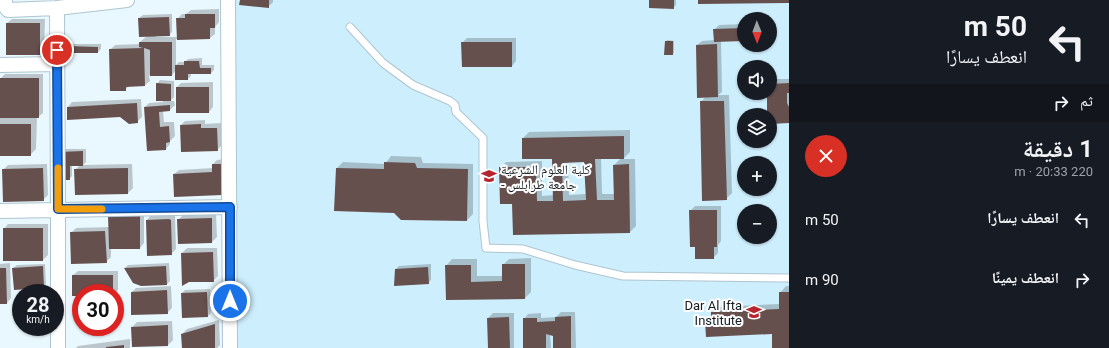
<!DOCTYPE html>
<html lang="ar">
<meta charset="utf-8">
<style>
:root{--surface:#171b24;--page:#20242c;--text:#f1f3f6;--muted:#9ea1a6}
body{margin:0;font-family:Roboto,"Noto Naskh Arabic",sans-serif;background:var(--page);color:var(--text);direction:rtl;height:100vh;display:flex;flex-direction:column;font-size:15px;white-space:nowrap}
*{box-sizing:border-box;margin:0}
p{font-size:13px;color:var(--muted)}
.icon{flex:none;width:22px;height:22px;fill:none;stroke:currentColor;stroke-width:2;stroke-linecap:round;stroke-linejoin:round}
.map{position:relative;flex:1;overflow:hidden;direction:ltr}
.details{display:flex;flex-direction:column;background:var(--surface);width:320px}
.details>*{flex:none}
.guide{background:#171b24;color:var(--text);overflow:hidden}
.needle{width:26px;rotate:179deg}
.tools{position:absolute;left:737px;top:12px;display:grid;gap:8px}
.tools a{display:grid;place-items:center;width:40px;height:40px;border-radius:50%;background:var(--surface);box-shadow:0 1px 3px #0004;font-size:20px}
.speed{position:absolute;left:12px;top:284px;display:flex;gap:8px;font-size:20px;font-weight:700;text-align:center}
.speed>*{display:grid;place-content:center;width:52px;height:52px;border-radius:50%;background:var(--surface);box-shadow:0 1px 3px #0004;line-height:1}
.speed small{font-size:10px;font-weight:400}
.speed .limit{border:6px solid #d22;background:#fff;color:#111}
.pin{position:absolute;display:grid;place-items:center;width:34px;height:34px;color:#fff;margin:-17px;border:2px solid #fff;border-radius:50%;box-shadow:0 1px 4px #0007}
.me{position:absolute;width:44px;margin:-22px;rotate:0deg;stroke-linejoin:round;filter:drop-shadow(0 0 3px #0008)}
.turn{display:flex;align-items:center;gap:14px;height:84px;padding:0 16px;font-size:18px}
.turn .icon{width:52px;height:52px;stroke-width:2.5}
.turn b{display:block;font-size:28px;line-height:34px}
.then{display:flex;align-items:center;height:38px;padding:0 16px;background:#0003;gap:8px;font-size:15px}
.round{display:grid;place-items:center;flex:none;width:42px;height:42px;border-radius:21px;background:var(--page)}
.summary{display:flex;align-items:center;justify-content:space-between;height:68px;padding:0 16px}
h1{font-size:24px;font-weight:700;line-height:30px}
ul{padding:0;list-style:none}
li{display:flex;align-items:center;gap:12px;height:60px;padding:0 16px}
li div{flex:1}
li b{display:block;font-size:15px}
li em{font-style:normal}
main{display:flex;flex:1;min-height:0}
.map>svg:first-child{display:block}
.built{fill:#cdeefd;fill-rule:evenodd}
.shadow{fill:#0003;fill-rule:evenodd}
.building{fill:#66504e;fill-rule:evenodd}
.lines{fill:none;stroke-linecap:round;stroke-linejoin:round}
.service-casing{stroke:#aec5d0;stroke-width:9}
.minor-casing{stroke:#aec5d0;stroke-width:16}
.service{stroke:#fff;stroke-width:7}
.minor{stroke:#fff;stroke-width:14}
.route-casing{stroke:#114b97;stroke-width:10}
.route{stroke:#1a73e8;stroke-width:7}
.slow{stroke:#f59e0b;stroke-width:7}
.labels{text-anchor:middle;stroke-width:4;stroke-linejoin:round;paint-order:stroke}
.poi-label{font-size:13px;fill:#141d21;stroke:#fff;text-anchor:start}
</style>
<main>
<section class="details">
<div class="guide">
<div class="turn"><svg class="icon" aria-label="left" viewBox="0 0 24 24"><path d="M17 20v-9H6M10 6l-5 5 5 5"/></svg><div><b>50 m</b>انعطف يسارًا</div></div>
<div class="then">ثم<svg class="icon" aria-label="right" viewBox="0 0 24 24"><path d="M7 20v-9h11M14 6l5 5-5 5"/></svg></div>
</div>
<div class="summary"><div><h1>1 دقيقة</h1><p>220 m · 20:33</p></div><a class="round" style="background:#d93025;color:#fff"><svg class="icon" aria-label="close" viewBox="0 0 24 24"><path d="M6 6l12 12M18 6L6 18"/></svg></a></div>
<ul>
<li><svg class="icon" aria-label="left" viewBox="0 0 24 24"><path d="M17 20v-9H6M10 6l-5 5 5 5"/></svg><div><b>انعطف يسارًا</b></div><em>50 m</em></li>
<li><svg class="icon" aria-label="right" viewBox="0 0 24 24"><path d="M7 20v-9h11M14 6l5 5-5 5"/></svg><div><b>انعطف يمينًا</b></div><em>90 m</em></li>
</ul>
</section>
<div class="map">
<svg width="789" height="348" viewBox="0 0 789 348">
<rect width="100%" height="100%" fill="#e9f8fe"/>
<path class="built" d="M232 0H789V348H234ZM744 19H770V45H744ZM744 67H770V93H744ZM744 115H770V141H744ZM744 163H770V189H744ZM744 211H770V237H744Z"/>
<path class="shadow" d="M241 0H273V2L268 7Z
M650 0H676V5L673 8Z
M219 9V22L215 27V34L210 38 176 39V65L179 62H185L188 59 202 58V65H214V70L211 73H191V76L188 79 176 70 172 75H149L150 81 145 85 129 86 125 90 110 50 115 45 140 44V42L147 36 139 18 143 15 172 14V32L169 35H156V37H177V19L182 14H186L191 10Z
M12 19H45L44 50 39 54 7 23Z
M770 23H776V35L772 40H770Z
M744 24V40L721 41 722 92 718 95H729L732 193 726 199 701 102 706 96 697 45 702 41 715 40 714 30 719 25Z
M467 38H516V61L512 66 462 43Z
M667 40 674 41V53L672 54 666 42Z
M72 44H101V49L98 52 69 47Z
M5 74H43V113L38 117H37L36 149 30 155H0V79Z
M772 79H789V122L770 123V115H768V93H770V81Z
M160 80 174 81V97L170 101H174L175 105 170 110 163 111 164 122H174L175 136 170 141V144L166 149 145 107 149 103 163 102 157 84Z
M213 82V107L209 112 177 87 181 83Z
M141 99 142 117 137 122 121 116 68 107 72 102Z
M205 120V124L221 123 222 145 217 150 181 125 185 121Z
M630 130V152L623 159H635L636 226 630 232 513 203 500 168 506 162 542 161V196L554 195 552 158 523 138 529 132ZM601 158H621L614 165 615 194H602ZM585 161 586 194 569 195 568 162Z
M64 149H86V162L83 165 132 164 133 188 128 193 76 194 75 170 80 165H72V176L69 179Z
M391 156 421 157 423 163 473 164V214L467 220 337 168 343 162 385 164Z
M225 159 226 189 222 194 174 174 179 170 213 168V164L217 160Z
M47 164 48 195 43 200 3 170 8 165Z
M695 206H721V241L718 245V253L713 258 696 246 690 211Z
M144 210V243L140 248H111V257L106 262 71 233 76 228 109 227Z
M216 214 217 237 212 242 178 220 183 215Z
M151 215H175L176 249 171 254 147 220Z
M8 224H48V255L43 260 4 229Z
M187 248H217L218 276 213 281 182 253Z
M531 258V292L525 298 447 299 446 266 452 259H477V276H503V265L509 259Z
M10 263 11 298 7 303H0V264Z
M169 263 170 281 167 284 134 282 125 268 128 265Z
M45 264 46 284 43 287 13 268 17 265Z
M431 264V280L428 283 396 269 399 266Z
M78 271H118V290L115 293H81V295L73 275Z
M171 286 172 308 167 313 132 292 136 288Z
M786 286H789V348H773V333L706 322 712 316V313L718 307 780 304V293Z
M210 289 211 313 208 316 182 293 185 290Z
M561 312H575L576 348H554V336L550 334 551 348H524V319L528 314 541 313V318L556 317Z
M493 313H514V348H489L488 318Z
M219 320 220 345 217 348H183L182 334 187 329Z
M172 321 173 340 168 345 133 346 132 327 137 322Z
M88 327H114V329L110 332Z
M130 339V348H76L78 346Z"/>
<path class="building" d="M240 0H269V8L239 5Z
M649 0H674V9L649 8Z
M698 0H789V3L698 4Z
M185 14H215V28H210V39L177 40 176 18H185Z
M169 17 170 36 139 37 138 18Z
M6 23H40V55H6Z
M770 27H772V41H770Z
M744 28V41L714 42 713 29Z
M665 41H673V55H664Z
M139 42H172V76H150V50L144 48 145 86 126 87V91H110L109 49 143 48 139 47Z
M461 42H512V67H462Z
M717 44 718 97 697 98 696 45Z
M68 46 98 47V53H68Z
M184 61H199L200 68H211V74H188V80H175V65H184Z
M0 78H39V118H0Z
M156 83 171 84V101H156Z
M789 83V93H787V103L789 107V123L770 124V115H767V93H770V84Z
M176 87H209V113H176Z
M700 101H724L727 200 702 201Z
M137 103 138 123 129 124 120 117 67 120V107Z
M170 105V111L159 112 160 127 169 126 170 142 166 143V150L147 151 144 107Z
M0 124H31V156H0Z
M201 124V128H217L218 151 181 152 180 125Z
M624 136V159H595L597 200H614L613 165 629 164 630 233 513 235 512 204H500L499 167H536L537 201H553L552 159H522V138ZM584 162 586 200 563 201 562 163Z
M83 151V166H70V180H60L59 152Z
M384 162 415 163 417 168 468 169 467 221 401 220 394 213 334 211 336 168 384 169Z
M212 164H221L222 195 174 197 173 174 212 172Z
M43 168 44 201 3 202 2 169Z
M128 168V194L75 195 74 169Z
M689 210H717V247H714V259H695V247H690Z
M108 215H140V249H109Z
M212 218V243L178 244 177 219Z
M169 219 171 220 172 255 147 256 146 220Z
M3 228H43V261H3Z
M105 231 107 263 71 264 70 232Z
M213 252 214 282H189L182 286 181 253Z
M502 264H525V299L446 300 445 265H471V282L502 281Z
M43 266 44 288 14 290 12 268Z
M166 266 167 285 141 286 133 283 124 268Z
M428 267 429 284 394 286 395 269Z
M0 268H6L7 304H0Z
M72 275H113V293H81V296H72Z
M167 290 168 314 131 315V292Z
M207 292 208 317 182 318 181 293Z
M779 292H789V348H772V334L706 337 705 321H711V312L779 309Z
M571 316V348H553V336L546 334V348H523V318H537V322L555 321V317Z
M509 317 510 348H488L487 318Z
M215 324V348H182L181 334Z
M168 325V346L132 347 131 327Z
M87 327H111V333L88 331Z
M124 345V348H106V347Z"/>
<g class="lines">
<g class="service-casing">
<path id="service" d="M350 27 383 63 413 85 450 101 455 105 456 112 483 138V221L486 248 523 249 575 265 623 276 789 278"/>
</g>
<g class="minor-casing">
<path id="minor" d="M5 0V6L8 10 57 8
M228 0 230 348
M0 65 57 64
M0 211 230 207
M58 348V209L57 8 127 0"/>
</g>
<use href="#service" class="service"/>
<use href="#minor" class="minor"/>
</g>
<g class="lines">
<g class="route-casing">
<path id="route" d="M57 50 58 209 230 207V301"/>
</g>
<use href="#route" class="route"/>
<path class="slow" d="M58 168V209H102"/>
</g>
<defs>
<g id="university-bare" transform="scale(1.2)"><path d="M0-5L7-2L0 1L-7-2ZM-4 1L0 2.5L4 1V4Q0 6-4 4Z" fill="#b6262e" stroke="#fff" stroke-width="2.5" paint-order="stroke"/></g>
</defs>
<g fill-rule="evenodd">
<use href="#university-bare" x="489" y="176"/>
<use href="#university-bare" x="754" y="312"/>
</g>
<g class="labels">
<g class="poi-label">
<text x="501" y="174">كلية العلوم الشرعية<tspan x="501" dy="15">- جامعة طرابلس</tspan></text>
<text x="742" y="310" text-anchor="end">Dar Al Ifta<tspan x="742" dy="15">Institute</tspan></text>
</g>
</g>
</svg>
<div class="tools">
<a><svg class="needle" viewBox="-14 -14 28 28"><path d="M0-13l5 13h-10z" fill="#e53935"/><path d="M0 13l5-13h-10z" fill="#9ea1a6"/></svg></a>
<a><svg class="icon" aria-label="sound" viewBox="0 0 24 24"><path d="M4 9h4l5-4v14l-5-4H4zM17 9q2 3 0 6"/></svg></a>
<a><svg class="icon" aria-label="layers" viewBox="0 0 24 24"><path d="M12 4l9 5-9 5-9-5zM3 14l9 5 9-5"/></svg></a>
<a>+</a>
<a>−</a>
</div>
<div class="speed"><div>28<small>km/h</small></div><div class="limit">30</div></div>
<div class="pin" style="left:57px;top:50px;background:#d93025"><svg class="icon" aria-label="arrive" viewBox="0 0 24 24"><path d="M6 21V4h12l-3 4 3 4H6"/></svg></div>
<svg class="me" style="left:230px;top:301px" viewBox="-20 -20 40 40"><circle r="17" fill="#1a73e8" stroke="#fff" stroke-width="3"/><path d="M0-11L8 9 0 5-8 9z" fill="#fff"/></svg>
</div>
</main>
